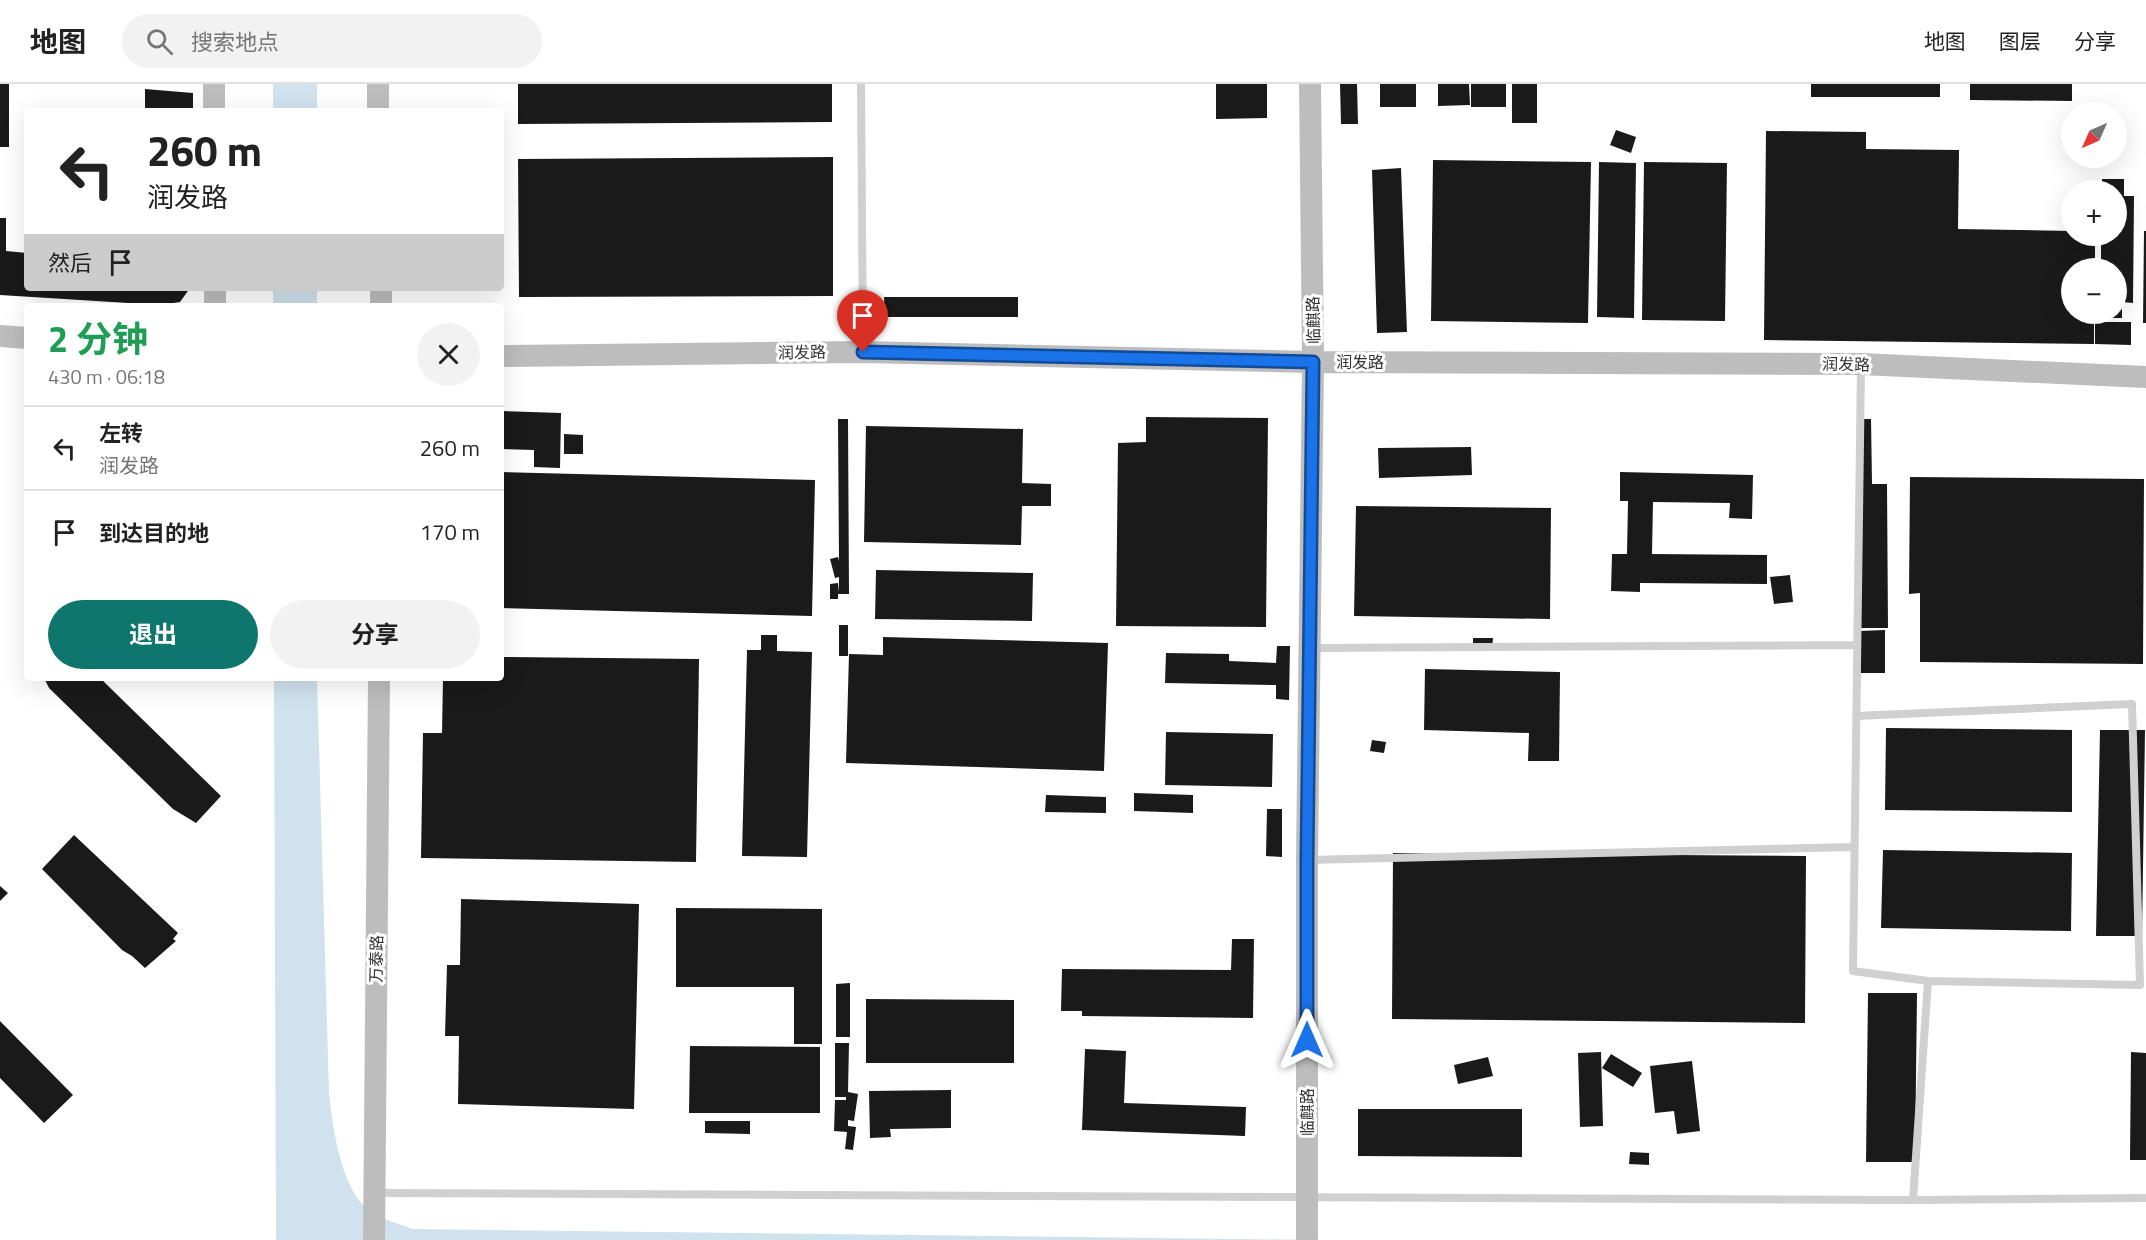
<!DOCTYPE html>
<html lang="zh">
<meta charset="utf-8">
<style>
:root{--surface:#fff;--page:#f2f2f2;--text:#222;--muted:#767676;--line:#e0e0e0;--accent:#0f766e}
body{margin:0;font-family:"Titillium Web","Noto Sans SC",sans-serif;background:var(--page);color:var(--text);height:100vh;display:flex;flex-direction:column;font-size:22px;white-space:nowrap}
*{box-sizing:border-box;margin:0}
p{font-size:20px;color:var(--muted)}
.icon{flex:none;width:33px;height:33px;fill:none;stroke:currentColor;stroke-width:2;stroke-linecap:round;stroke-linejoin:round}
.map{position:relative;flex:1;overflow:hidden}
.sheet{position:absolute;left:24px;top:219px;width:480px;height:378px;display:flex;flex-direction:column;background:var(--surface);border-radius:6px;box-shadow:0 6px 24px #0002}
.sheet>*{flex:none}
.hud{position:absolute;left:24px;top:24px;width:480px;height:183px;border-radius:6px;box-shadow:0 6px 24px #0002;background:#fff;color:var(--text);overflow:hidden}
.needle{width:39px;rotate:225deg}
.fabs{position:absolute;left:2061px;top:18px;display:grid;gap:12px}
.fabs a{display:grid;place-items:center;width:66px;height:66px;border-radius:50%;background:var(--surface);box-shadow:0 6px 24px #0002;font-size:30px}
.pin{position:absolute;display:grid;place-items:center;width:51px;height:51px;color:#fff;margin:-62px -26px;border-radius:50% 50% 50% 0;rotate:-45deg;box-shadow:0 0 6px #0007}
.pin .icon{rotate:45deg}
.me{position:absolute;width:66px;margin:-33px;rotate:0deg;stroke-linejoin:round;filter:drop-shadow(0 0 4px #0008)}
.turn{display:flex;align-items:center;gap:21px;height:126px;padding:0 24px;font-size:27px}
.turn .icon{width:78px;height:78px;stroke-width:2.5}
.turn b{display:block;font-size:42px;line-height:51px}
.then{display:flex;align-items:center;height:57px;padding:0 24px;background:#0003;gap:12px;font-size:22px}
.round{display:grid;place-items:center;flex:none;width:63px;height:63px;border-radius:32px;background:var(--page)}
.overview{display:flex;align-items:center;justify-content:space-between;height:102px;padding:0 24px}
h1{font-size:36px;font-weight:700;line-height:45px;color:#1e9e55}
.cta{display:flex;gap:12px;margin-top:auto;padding:12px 24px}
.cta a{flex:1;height:69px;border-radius:36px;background:var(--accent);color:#fff;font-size:24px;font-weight:700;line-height:69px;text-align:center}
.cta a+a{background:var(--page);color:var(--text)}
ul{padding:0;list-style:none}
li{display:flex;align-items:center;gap:18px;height:84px;padding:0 24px;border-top:2px solid var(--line)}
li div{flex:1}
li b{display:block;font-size:22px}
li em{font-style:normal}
header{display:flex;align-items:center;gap:36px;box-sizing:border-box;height:84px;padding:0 30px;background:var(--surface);border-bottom:2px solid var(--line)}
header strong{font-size:28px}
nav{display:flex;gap:33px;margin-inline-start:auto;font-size:21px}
.search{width:420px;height:54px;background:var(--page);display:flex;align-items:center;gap:15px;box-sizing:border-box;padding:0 21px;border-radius:33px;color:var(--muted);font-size:22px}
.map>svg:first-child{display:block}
.water{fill:#cfe2ee}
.building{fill:#1a1a1a}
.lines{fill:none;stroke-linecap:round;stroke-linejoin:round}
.lane{stroke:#d0d0d0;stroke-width:8}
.secondary{stroke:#bdbdbd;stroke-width:22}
.route-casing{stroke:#114b97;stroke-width:15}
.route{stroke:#1a73e8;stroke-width:10}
.labels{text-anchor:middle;stroke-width:6;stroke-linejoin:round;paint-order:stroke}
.street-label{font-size:16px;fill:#333;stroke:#fff}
</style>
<header>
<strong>地图</strong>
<div class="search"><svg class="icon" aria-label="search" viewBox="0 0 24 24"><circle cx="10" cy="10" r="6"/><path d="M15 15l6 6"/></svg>搜索地点</div>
<nav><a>地图</a><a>图层</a><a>分享</a></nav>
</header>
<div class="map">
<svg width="2146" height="1156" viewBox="0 0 2146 1156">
<rect width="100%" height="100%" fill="#fff"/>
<path class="water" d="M273 0H317V27H273Z
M273 204H317V222H273Z
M274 594H317L329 1008C332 1041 341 1106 369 1126 380 1135 398 1139 412 1145L1322 1156H276Z"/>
<path class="building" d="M0 0H9V63H0Z
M518 0H832V38L518 40Z
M1216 0H1267V34L1216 35Z
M1340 0H1357L1358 40H1341Z
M1380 0H1416V23H1380Z
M1438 0H1469L1470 21 1438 22Z
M1471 0H1506V23H1471Z
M1512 0H1537V39H1512Z
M1811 0H1940V13H1811Z
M1970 0H2072V17L1970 16Z
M145 5 193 9V27H145Z
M1616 46 1636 53 1631 69 1610 61Z
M1766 47 1866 48V65L1959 66 1958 145 2072 147V152H2095V184H2072V230H2094V260L1764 256Z
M833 73V212L519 213 518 75Z
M1433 76 1591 78 1588 239 1431 237Z
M1599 78 1636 79 1634 234 1597 233Z
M1644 78 1727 79 1725 237 1642 236Z
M1401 84 1407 248 1377 249 1372 86Z
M2102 95H2124V112H2134L2133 219 2122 218V234H2100V230H2116V184H2101V152H2116V106H2102Z
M0 134H6V167L27 169V204H190L180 218 160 221 0 211Z
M2144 147H2146V239H2143Z
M884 213H1018V233H885Z
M2095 238H2131V261L2095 260Z
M501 327 561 329 560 384 534 383V366L501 365Z
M1146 333 1268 334 1266 543 1116 542 1118 359 1146 358Z
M838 335H848L849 510H838V515H830V500L838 499 839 508V493L835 494 830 475 838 473 839 477Z
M1859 335H1871L1872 400H1887L1888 544H1861Z
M866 342 1023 345 1022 399 1051 400V422H1022L1021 461 864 458Z
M564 350 583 351V370H564Z
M1471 363 1472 391 1379 394 1378 364Z
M501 388 815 396 812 532 501 524Z
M1620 388 1753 391 1752 435 1729 434 1730 419 1653 418 1652 470 1767 471V500L1640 499V508L1611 507 1612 470H1627L1628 417H1620Z
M1910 393 2144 395 2143 580 1920 578V509L1909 510Z
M1356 422 1551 424 1550 535 1354 532Z
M876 486 1033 489 1032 537 875 535Z
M1790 491 1793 518 1774 520 1770 493Z
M839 541H848V572H839Z
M1885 546V589H1859V547Z
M761 551H777V567L812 568 807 773 742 772 747 566H761Z
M883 553 1108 559 1104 687 846 679 849 570 883 571Z
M1473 554H1493L1492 566H1473Z
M1277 562H1290L1289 616 1276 615V601L1165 599 1166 569 1229 570V577L1276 579Z
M501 573 699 575 696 778 421 774 423 649H442L443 594H501Z
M1425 585 1560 588 1559 677H1528L1529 649 1424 646Z
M44 594H100L221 712 196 739 173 725 49 604Z
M1886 644 2072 646V728L1885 726Z
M2100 646H2145L2142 852H2096Z
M1166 648 1273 650 1272 703 1165 701Z
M1372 656 1386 658 1384 669 1370 667Z
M1134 709 1193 711V729L1134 727Z
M1046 711 1106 713V729L1045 728Z
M1267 725H1282V773L1266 772Z
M74 751 178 849 173 855 176 857 145 884 132 872 122 866 42 785Z
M1883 766 2072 769 2071 847 1881 844Z
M1393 769 1806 772 1805 939 1392 935Z
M0 802 8 809 0 817Z
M461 815 639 820 634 1025 458 1020 459 952H445L447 881H460Z
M676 824 822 825V960H794V903H676Z
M1232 855H1254L1253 934 1082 932V927H1061L1062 885 1231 886Z
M850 899V953H836V900Z
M1868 909H1917L1915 1078H1866Z
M866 915 1014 916V979H866Z
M0 937 73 1011 44 1039 0 994Z
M835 959H849L848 1008 858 1010 854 1037 848 1036V1042L856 1043 853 1066 845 1065 847 1048 834 1047 835 1016H846V1013H835Z
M690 962 820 963V1029H689Z
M1085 965 1126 967 1124 1019 1246 1023 1245 1052 1082 1046Z
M1601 968 1603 1042 1580 1043 1578 969Z
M2131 968 2146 969V1076H2130Z
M1611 970 1642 989 1633 1003 1602 984Z
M1488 973 1493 992 1458 1000 1454 981Z
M1692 977 1700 1047 1677 1050 1674 1027 1655 1029 1650 982Z
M951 1006V1044L890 1045 891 1053 870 1054 869 1007Z
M1358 1025H1522V1073L1358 1072Z
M705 1037H750V1050L705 1049Z
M1630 1068 1649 1069V1081L1629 1080Z"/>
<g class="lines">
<path class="lane" d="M861 0 863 266
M1861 281 1853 887 1928 897 1913 1116
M1313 564 1857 561
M1856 632 2132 620 2140 901 1928 897
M1308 776 1854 763
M378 1109 1913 1116 2146 1114"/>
<path class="secondary" d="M214 0V27
M378 0V27
M215 204V222
M381 204V222
M0 252 27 254
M501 272 863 268 1313 278 1861 280 2146 293
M374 1156 379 594
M1307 1156V776L1313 278 1310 0"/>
</g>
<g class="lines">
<g class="route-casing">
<path id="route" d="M863 268 1313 278 1307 776V956"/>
</g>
<use href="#route" class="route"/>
</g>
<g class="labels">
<g class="street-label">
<text transform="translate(1313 236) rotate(-91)" y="6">临麒路</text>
<text transform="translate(802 268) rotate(-1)" y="6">润发路</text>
<text x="1360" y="284">润发路</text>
<text transform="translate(1846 280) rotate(1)" y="6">润发路</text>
<text transform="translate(376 875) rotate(-89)" y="6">万泰路</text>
<text transform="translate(1307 1028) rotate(-90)" y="6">临麒路</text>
</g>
</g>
</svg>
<div class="fabs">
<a><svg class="needle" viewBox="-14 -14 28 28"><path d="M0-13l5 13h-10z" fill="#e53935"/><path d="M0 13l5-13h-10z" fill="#767676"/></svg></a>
<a>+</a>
<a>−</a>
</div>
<div class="pin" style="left:863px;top:268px;background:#d93025"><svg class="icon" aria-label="arrive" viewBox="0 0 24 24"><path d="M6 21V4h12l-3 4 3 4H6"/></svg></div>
<svg class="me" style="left:1307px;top:956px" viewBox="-20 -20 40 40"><path d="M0-17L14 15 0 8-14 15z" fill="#1a73e8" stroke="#fff" stroke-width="4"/></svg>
<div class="hud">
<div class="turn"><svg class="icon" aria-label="left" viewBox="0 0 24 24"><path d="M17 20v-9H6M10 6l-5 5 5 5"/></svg><div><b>260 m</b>润发路</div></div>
<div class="then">然后<svg class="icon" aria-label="arrive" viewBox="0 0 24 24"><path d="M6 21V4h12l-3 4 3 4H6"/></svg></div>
</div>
<section class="sheet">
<div class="overview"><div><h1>2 分钟</h1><p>430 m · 06:18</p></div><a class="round"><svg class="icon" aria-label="close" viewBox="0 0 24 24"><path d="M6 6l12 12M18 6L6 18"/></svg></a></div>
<ul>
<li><svg class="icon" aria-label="left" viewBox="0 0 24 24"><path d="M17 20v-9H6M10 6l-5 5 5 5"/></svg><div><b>左转</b><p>润发路</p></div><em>260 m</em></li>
<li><svg class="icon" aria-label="arrive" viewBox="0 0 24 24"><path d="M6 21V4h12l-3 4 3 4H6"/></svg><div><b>到达目的地</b></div><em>170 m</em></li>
</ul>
<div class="cta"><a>退出</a><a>分享</a></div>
</section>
</div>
